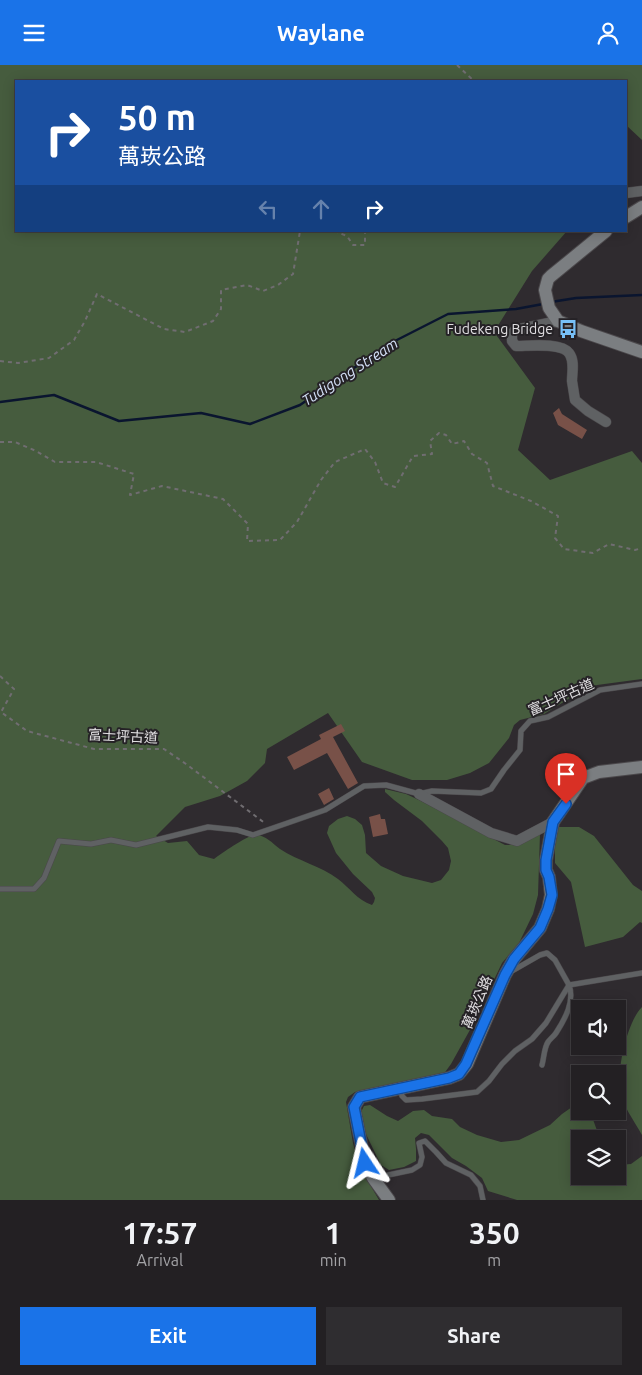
<!DOCTYPE html>
<meta charset="utf-8">
<style>
:root{--surface:#232023;--page:#2f2d30;--text:#f1f3f6;--muted:#a3a3a6;--line:#403e41;--accent:#1a73e8}
body{margin:0;font-family:Ubuntu,"Noto Sans TC",sans-serif;background:var(--page);color:var(--text);height:100vh;display:flex;flex-direction:column;font-size:19px;white-space:nowrap}
*{box-sizing:border-box;margin:0}
p{font-size:16px;color:var(--muted)}
.icon{flex:none;width:28px;height:28px;fill:none;stroke:currentColor;stroke-width:2;stroke-linecap:round;stroke-linejoin:round}
.map{position:relative;height:1135px;overflow:hidden}
.panel{display:flex;flex-direction:column;background:var(--surface);flex:1}
.panel>*{flex:none}
.hud{position:absolute;left:15px;top:15px;width:612px;height:152px;border-radius:0px;box-shadow:0 2px 12px #0003,0 0 0 1px var(--line);background:#1a4fa0;color:#fff;overflow:hidden}
.tools{position:absolute;left:571px;top:935px;display:grid;gap:10px}
.tools a{display:grid;place-items:center;width:55px;height:55px;border-radius:0px;background:var(--surface);box-shadow:0 2px 12px #0003,0 0 0 1px var(--line);font-size:25px}
.pin{position:absolute;display:grid;place-items:center;width:42px;height:42px;color:#fff;margin:-51px -21px;border-radius:50% 50% 50% 0;rotate:-45deg;box-shadow:0 0 5px #0007}
.pin .icon{rotate:45deg}
.me{position:absolute;width:55px;margin:-28px;rotate:350deg;stroke-linejoin:round;filter:drop-shadow(0 0 4px #0008)}
.turn{display:flex;align-items:center;gap:18px;height:105px;padding:0 20px;font-size:22px}
.turn .icon{width:65px;height:65px;stroke-width:2.5}
.turn b{display:block;font-size:35px;line-height:42px}
.lanes{display:flex;align-items:center;height:48px;padding:0 20px;background:#0003;justify-content:center;gap:25px;direction:ltr}
.lanes .off{opacity:.35}
.eta{display:flex;justify-content:space-evenly;align-items:center;height:85px;text-align:center}
.eta b{font-size:30px;font-weight:600;line-height:35px}
.button{display:flex;gap:10px;margin-top:auto;padding:10px 20px}
.button a{flex:1;height:58px;border-radius:0px;background:var(--accent);color:#fff;font-size:20px;font-weight:600;line-height:58px;text-align:center}
.button a+a{background:var(--page);color:var(--text)}
header{display:flex;justify-content:space-between;align-items:center;height:65px;padding:0 20px;background:var(--accent);color:#fff;font-size:22px;font-weight:600}
.map>svg:first-child{display:block}
.forest{fill:#465c3e}
.lines{fill:none;stroke-linecap:round;stroke-linejoin:round}
.stream{stroke:#0a152f;stroke-width:2.5}
.building{fill:#785148}
.lane-casing{stroke:#4b484b;stroke-width:6}
.street-casing{stroke:#4b484b;stroke-width:11}
.secondary-casing{stroke:#4b484b;stroke-width:14}
.path{stroke:#706d71;stroke-width:2;stroke-dasharray:4 4;stroke-linecap:butt}
.lane{stroke:#5f6163;stroke-width:5}
.street{stroke:#5f6163;stroke-width:10}
.secondary{stroke:#7b7e81;stroke-width:12}
.route-casing{stroke:#114b97;stroke-width:12}
.route{stroke:#1a73e8;stroke-width:9}
.labels{text-anchor:middle;stroke-width:4;stroke-linejoin:round;paint-order:stroke}
.poi-label{font-size:14px;fill:#e0dee1;stroke:#252226;text-anchor:end}
.street-label{font-size:14px;fill:#e0dee1;stroke:#252226}
.water-label{font-size:15px;font-style:italic;fill:#d5e1f8;stroke:#252226}
</style>
<header><svg class="icon" aria-label="menu" viewBox="0 0 24 24"><path d="M4 6h16M4 12h16M4 18h16"/></svg>Waylane<svg class="icon" aria-label="person" viewBox="0 0 24 24"><circle cx="12" cy="8" r="4"/><path d="M4 21q1-7 8-7t8 7"/></svg></header>
<div class="map">
<svg width="642" height="1135" viewBox="0 0 642 1135">
<rect width="100%" height="100%" fill="#2f2b2f"/>
<path class="forest" d="M0 0H642V75L626 60V16H16V166H567L532 206 494 267 535 323 518 385 550 415 632 386 642 398V614L597 620 580 627 544 649 520 655 514 660 509 673 489 698 470 708 447 715H412L362 697 328 648 267 684 265 698 247 716 220 731 185 742 156 771 168 778 187 776 199 790 214 794C222 788 245 772 254 770 265 769 272 778 280 784 298 796 321 801 338 814 350 823 357 835 372 840L374 837 375 833 372 827 353 809 336 788 327 768 329 761 338 754 347 751 355 754 362 760 365 770 366 788 381 801 403 811 432 818 441 815 449 805 451 796 448 783 442 776 422 756 394 735 385 727V724L406 729 419 735 505 780H520L540 769 538 830 533 849 519 878 502 898 471 963 451 999 443 1010 355 1027 348 1032 346 1037 353 1078 359 1101 379 1135H0Z
M555 762H579L594 771 633 820 642 826V858L640 857 623 872 585 882 571 817 555 798Z
M642 942V1070C634 1055 622 1041 620 1024 617 1004 627 957 642 942Z
M370 1040 387 1051 398 1056 413 1046 424 1045 432 1051 452 1054 460 1062 477 1070 501 1077 519 1075 550 1060 562 1049 572 1042 580 1040V1046H590L600 1074H580V1111H618V1100L631 1099 642 1091V1135H517L488 1126 482 1113 466 1101 452 1093 429 1070 421 1068 415 1073 416 1084V1096L404 1102 389 1105 381 1100 364 1065 361 1047 364 1041Z"/>
<g class="lines">
<path class="stream" d="M551 237 576 233 642 230
M0 337 54 330 119 356 201 348 250 359 300 340 389 279 448 249 516 244 543 239"/>
</g>
<path class="building" d="M559 343 562 349 587 365 582 374 558 360 553 348Z
M341 659 345 666 333 672 358 718 348 724 327 688 294 705 287 692 321 674 319 670Z
M329 723 334 734 324 740 318 729Z
M380 749 381 754H385L388 769 373 772 369 752Z"/>
<g class="lines">
<g class="lane-casing">
<path id="lane" d="M0 824H34L44 813 59 776 91 779 111 775 136 780 208 762 237 765 253 770 325 745 364 721 386 720 419 729 432 726 481 728 491 724 504 705 520 685 521 666 530 656 548 652 600 625 642 619
M512 906 540 890 547 888 555 895 569 920 642 908
M542 1000C544 993 544 983 548 977 550 974 554 971 556 968 565 954 575 936 569 920
M400 1023 402 1031 406 1035 422 1034 477 1027 489 1016 502 999 515 986 532 974 546 958 569 920
M374 1113 412 1105 420 1100 422 1092 419 1078 425 1076 436 1087 446 1098 471 1110 480 1121 483 1135"/>
</g>
<g class="street-casing">
<path id="street" d="M626 128 642 126
M558 256 515 265 512 269V276L516 281C529 281 561 277 569 288 575 296 572 307 572 316 573 322 574 329 575 335L588 346 606 357
M419 729 491 768 517 776 553 757"/>
</g>
<g class="secondary-casing">
<path id="secondary" d="M626 152 642 142
M606 166 551 211 548 214 545 225 549 243 558 256 581 266 642 287
M389 1135 373 1113 365 1098 354 1042 360 1032 449 1013 459 1009 467 999 505 910 514 894 540 863 548 844 551 830 549 812 546 805V795L553 757 583 713 599 707 642 702"/>
</g>
<path class="path" d="M457 0 474 16
M334 166 347 171 353 180H365V166
M0 296 18 298 49 293 74 275 85 256 97 229 164 264 185 267 213 256 221 244V225L247 220 263 226 278 220 293 209 300 166
M0 377H15L36 386 55 397H96L134 409 130 430 162 421 223 434 248 459 247 476 280 475 297 457 321 415 335 397 365 384 375 397 383 418 395 422 413 391 432 389 430 376 439 368 446 370 452 379 464 376 472 389 487 398 493 421 531 436 558 451 555 473 564 484 593 488 609 479 635 485 642 483
M0 611 14 624 1 647 27 666 94 684H164L186 699 266 759"/>
<use href="#lane" class="lane"/>
<use href="#street" class="street"/>
<use href="#secondary" class="secondary"/>
</g>
<g class="lines">
<g class="route-casing">
<path id="route" d="M365 1098 354 1042 360 1032 449 1013 459 1009 466 999 505 910 514 894 540 863 548 844 552 830 549 812 546 805V795L553 757 566 739"/>
</g>
<use href="#route" class="route"/>
</g>
<defs>
<g id="bus-bare" transform="scale(1.5)"><path d="M-5-6H5V4H4V6H2V4H-2V6H-4V4H-5ZM-3.5-4V0h7V-4ZM-3.5 1.2v1.5H-2V1.2ZM2 1.2v1.5H3.5V1.2Z" fill="#77c0f7" stroke="#252226" stroke-width="2.5" paint-order="stroke"/></g>
</defs>
<g fill-rule="evenodd">
<use href="#bus-bare" x="568" y="264"/>
</g>
<g class="labels">
<g class="poi-label">
<text x="553" y="269">Fudekeng Bridge</text>
</g>
<g class="street-label">
<text transform="translate(561 632) rotate(-24)" y="5">富士坪古道</text>
<text transform="translate(123 671) rotate(3)" y="5">富士坪古道</text>
<text transform="translate(477 937) rotate(-67)" y="5">萬崁公路</text>
</g>
<g class="water-label">
<text transform="translate(350 307) rotate(-33)" y="5">Tudigong Stream</text>
</g>
</g>
</svg>
<div class="tools">
<a><svg class="icon" aria-label="sound" viewBox="0 0 24 24"><path d="M4 9h4l5-4v14l-5-4H4zM17 9q2 3 0 6"/></svg></a>
<a><svg class="icon" aria-label="search" viewBox="0 0 24 24"><circle cx="10" cy="10" r="6"/><path d="M15 15l6 6"/></svg></a>
<a><svg class="icon" aria-label="layers" viewBox="0 0 24 24"><path d="M12 4l9 5-9 5-9-5zM3 14l9 5 9-5"/></svg></a>
</div>
<div class="pin" style="left:566px;top:739px;background:#d93025"><svg class="icon" aria-label="arrive" viewBox="0 0 24 24"><path d="M6 21V4h12l-3 4 3 4H6"/></svg></div>
<svg class="me" style="left:365px;top:1098px" viewBox="-20 -20 40 40"><path d="M0-17L14 15 0 8-14 15z" fill="#1a73e8" stroke="#fff" stroke-width="4"/></svg>
<div class="hud">
<div class="turn"><svg class="icon" aria-label="right" viewBox="0 0 24 24"><path d="M7 20v-9h11M14 6l5 5-5 5"/></svg><div><b>50 m</b>萬崁公路</div></div>
<div class="lanes"><svg class="icon off" aria-label="left" viewBox="0 0 24 24"><path d="M17 20v-9H6M10 6l-5 5 5 5"/></svg><svg class="icon off" aria-label="ahead" viewBox="0 0 24 24"><path d="M12 20V5M6 11l6-6 6 6"/></svg><svg class="icon" aria-label="right" viewBox="0 0 24 24"><path d="M7 20v-9h11M14 6l5 5-5 5"/></svg></div>
</div>
</div>
<section class="panel">
<div class="eta">
<div><b>17:57</b><p>Arrival</p></div>
<div><b>1</b><p>min</p></div>
<div><b>350</b><p>m</p></div>
</div>
<div class="button"><a>Exit</a><a>Share</a></div>
</section>
